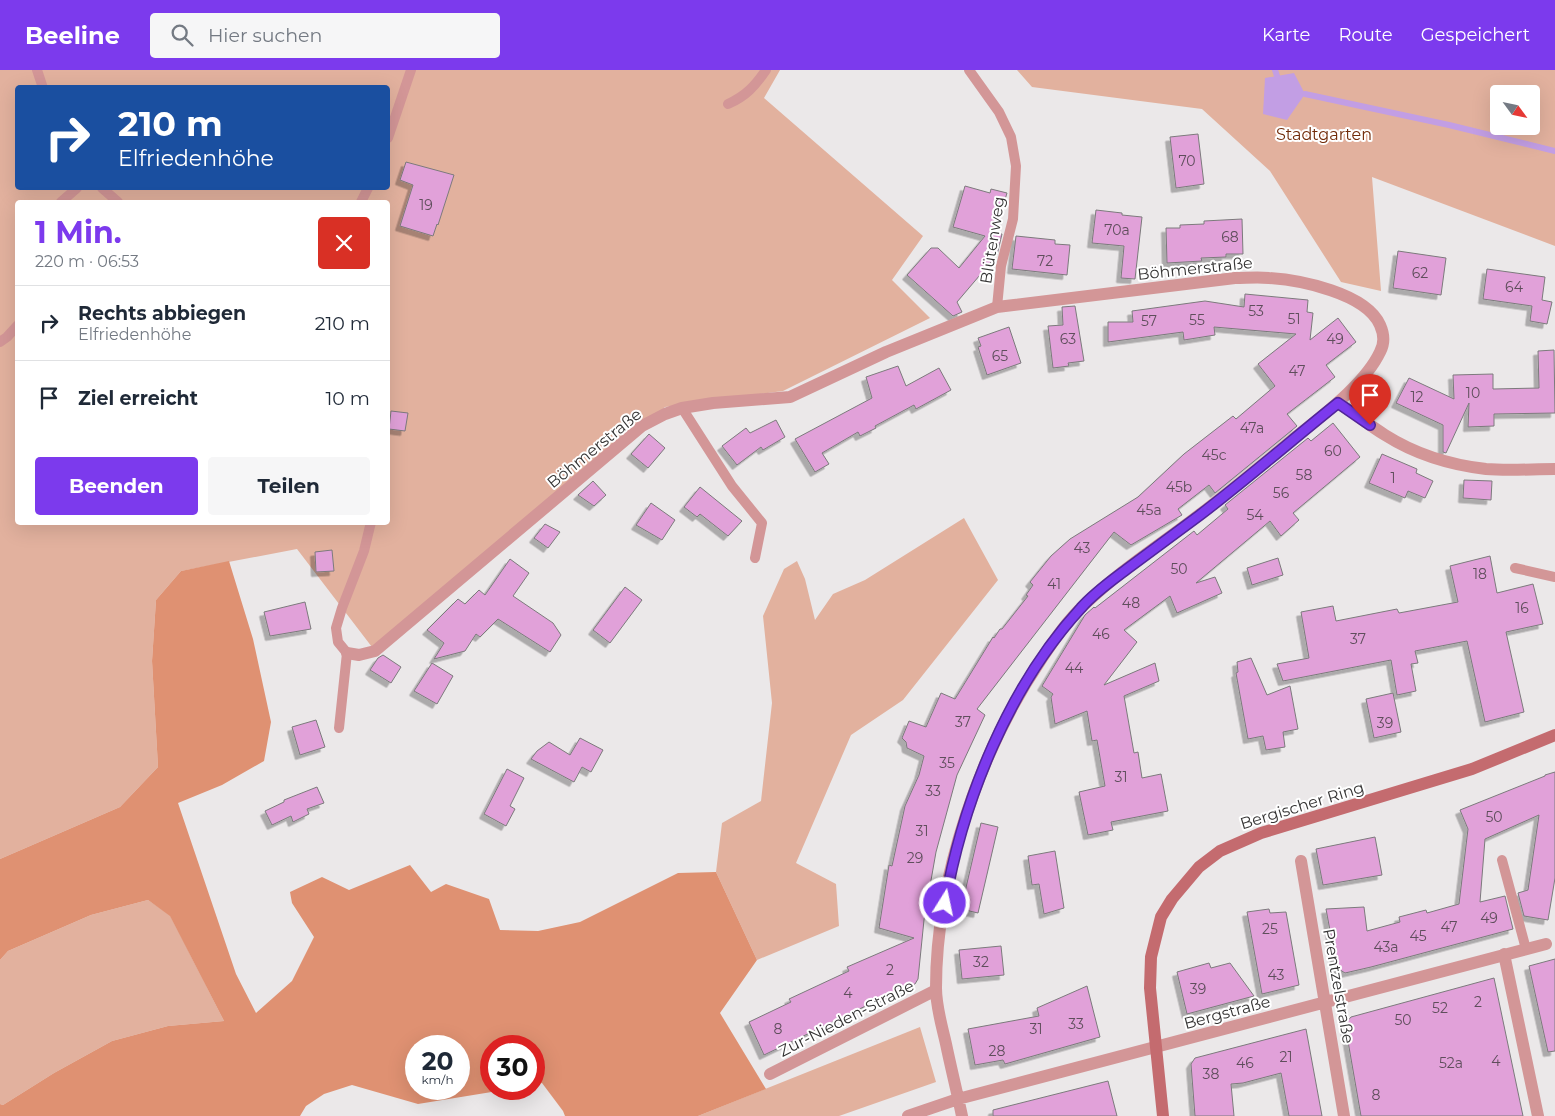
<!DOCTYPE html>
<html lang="de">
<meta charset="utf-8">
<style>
:root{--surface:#fff;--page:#f6f6f7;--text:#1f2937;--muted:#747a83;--line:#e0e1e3;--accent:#7c3aed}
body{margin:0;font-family:Montserrat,sans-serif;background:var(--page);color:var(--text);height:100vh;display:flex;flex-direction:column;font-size:19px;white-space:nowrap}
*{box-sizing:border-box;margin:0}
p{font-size:16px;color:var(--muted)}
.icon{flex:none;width:28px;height:28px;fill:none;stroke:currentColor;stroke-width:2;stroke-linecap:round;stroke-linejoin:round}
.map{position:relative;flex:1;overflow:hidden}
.drawer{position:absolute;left:15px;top:130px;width:375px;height:325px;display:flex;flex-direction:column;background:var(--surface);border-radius:5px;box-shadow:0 5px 20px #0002}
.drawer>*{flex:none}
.top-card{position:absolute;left:15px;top:15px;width:375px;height:105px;border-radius:5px;box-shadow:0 5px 20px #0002;background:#1a4fa0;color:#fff;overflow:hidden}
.needle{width:32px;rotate:123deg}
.buttons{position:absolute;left:1490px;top:15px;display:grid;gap:10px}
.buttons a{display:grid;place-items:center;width:50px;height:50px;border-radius:5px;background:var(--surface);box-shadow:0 5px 20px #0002;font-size:25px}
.speed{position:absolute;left:405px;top:965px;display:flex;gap:10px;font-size:25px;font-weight:700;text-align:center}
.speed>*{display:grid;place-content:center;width:65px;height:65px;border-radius:50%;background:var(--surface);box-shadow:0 5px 20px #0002;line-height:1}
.speed small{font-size:12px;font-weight:400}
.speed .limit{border:8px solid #d22;background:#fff;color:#111}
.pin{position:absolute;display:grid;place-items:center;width:42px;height:42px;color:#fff;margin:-51px -21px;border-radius:50% 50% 50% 0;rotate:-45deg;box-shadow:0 0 5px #0007}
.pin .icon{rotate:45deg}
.me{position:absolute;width:55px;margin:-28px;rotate:10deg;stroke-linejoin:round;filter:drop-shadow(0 0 4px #0008)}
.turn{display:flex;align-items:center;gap:18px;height:105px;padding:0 20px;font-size:22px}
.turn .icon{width:65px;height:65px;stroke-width:2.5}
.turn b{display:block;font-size:35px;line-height:42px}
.round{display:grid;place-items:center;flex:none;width:52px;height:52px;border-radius:5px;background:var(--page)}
.summary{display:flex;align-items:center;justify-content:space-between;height:85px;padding:0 20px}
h1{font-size:30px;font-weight:700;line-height:38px;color:var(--accent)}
.button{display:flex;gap:10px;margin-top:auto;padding:10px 20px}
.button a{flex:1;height:58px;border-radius:5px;background:var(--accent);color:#fff;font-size:20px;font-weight:700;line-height:58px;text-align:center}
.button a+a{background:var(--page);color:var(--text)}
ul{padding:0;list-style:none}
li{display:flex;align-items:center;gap:15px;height:75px;padding:0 20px;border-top:1px solid var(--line)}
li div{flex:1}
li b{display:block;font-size:19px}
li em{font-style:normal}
header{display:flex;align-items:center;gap:30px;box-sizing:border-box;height:70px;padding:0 25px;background:var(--accent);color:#fff}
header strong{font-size:24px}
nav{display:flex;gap:28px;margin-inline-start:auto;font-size:18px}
.search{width:350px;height:45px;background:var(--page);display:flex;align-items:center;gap:12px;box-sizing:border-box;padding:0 18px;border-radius:5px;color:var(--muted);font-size:19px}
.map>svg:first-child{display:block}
.green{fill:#e2b19e;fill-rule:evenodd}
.forest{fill:#df9172;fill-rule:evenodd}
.water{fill:#c29ee4}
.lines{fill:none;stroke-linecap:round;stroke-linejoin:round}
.stream{stroke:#c29ee4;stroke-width:6}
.building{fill:#e1a1d9;stroke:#7c7a7c;filter:url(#shadow)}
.service{stroke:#d39697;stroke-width:10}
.minor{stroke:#d39697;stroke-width:12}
.secondary{stroke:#c46b6f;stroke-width:12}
.route-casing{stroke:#51269a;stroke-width:12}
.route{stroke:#7c3aed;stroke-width:9}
.labels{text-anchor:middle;stroke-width:4;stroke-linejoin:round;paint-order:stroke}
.number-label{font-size:14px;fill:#5f4e5c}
.park-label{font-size:16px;fill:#712b09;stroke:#fff}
.street-label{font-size:16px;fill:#343333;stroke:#fff}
</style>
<header>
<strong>Beeline</strong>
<div class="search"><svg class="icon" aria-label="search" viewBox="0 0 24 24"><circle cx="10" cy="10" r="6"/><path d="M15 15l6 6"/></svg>Hier suchen</div>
<nav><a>Karte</a><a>Route</a><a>Gespeichert</a></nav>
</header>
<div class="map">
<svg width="1555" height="1046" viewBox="0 0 1555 1046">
<defs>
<filter id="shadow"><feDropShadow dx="-4.5" dy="4.5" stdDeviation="0" flood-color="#0004"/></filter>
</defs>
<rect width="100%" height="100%" fill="#ebe8e9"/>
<path class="green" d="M0 0H780L764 28 923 166 892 210 930 248 783 321 665 337 375 581 297 479 181 501 156 530 152 591 158 697 120 737 0 789ZM18 18H388V118H18ZM18 132H388V452H18Z
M1017 0H1555V176L1372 107 1381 221 1341 212 1270 101 1202 39 1032 17ZM1499 24H1531V56H1499Z
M964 448 998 510 903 630 851 665 796 793 836 814 839 856 757 890 716 802 722 753 761 731 772 633 763 546 784 499 797 491 805 509 815 550 833 524 865 510Z
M148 830 170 845 224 951 168 956 112 971 54 1003 3 1035 0 1034V890L8 881 91 845Z
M920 957 936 1012 839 1046H698Z"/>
<path class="forest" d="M229 491 253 569 271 652 264 691 222 715 178 733 236 904 256 943 292 911 314 867 292 833 290 822 322 807 349 820 410 795 431 822 446 814 489 829 500 860 538 861 580 852 678 803 716 802 757 890 720 943 766 1019 698 1046H565L563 1041 542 1013 534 1015V976H491V1019H510L418 1034 352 1015 324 1024 306 1036 300 1046H0V1034L3 1035 54 1003 112 971 168 956 224 951 170 846 148 830 91 845 8 881 0 890V789L120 737 158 697 152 591 156 530 181 501ZM416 976H459V1019H416Z"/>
<path class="water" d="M1294 3 1305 24 1287 50 1263 44 1265 8Z"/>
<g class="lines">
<path class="stream" d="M1275 0 1277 6
M1305 24 1449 55 1555 81"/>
</g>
<path class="building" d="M1198 64 1204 114 1176 118 1170 67Z
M406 92 454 105 438 155 437 154 433 166 400 156 413 115 400 110Z
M965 116 990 123 991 119 1007 123 995 163 1002 164 997 185 957 232 962 242 953 246 907 205 931 178H938L959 198 985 166 953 157Z
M1096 140 1122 143V145L1142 147 1135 209 1121 208 1124 176 1092 173Z
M1242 149 1243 184H1226V187L1201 188 1202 191 1167 193 1166 158H1180V155L1204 154V151Z
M1016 166 1055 170V174L1070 175 1067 205 1012 199Z
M1398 181 1446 188 1441 225 1393 218Z
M1487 199 1545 207 1542 230 1552 232 1547 254 1530 251 1532 236 1483 229Z
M1245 224 1308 230 1307 242 1313 243 1310 270 1338 248 1356 272 1326 295 1335 307 1287 344 1297 356 1215 423 1209 415 1178 439 1182 445 1131 475 1114 462 977 639 985 645 957 705 936 782 924 850 918 909 915 914 876 931 764 985 749 952 791 932 789 929 849 901 847 897 914 868 879 858 889 795 892 796 905 736 919 705 924 686 907 678 906 672 902 668 909 651 926 657 941 623 955 629 993 567 994 568 1000 559H1002L1028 526 1026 525 1033 515 1030 512 1051 486 1070 469 1138 427 1184 384 1233 346 1236 349 1275 316 1258 294 1296 264 1214 257 1215 265 1184 270 1183 262 1108 272V252H1133L1132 241 1205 231 1244 237Z
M1075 236 1084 291 1068 293 1069 296 1053 298 1048 256 1063 255 1062 237Z
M1009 257 1021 293 987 305 978 277 981 276 978 268Z
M1554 280 1555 343 1494 344V356L1468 357 1469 333 1446 383 1443 382V355L1396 333 1409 308 1454 329 1453 305 1493 304V319L1539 318 1538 281Z
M898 296 906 316 939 298 951 320 916 339 914 335 875 356 876 358 860 366 858 362 822 383 829 394 815 402 795 369 872 328 866 307Z
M391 341 408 343 405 361 389 359Z
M776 350 785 367 763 380 761 377 737 395 722 376 746 358 750 363Z
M1333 353 1360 387 1293 443 1299 450 1281 466 1270 451 1196 513 1215 507 1222 523 1177 543 1170 526 1124 560 1137 572 1104 615 1155 593 1159 611 1124 626 1134 683 1138 682 1142 708 1161 704 1168 741 1111 752 1113 760 1088 765 1079 722 1105 716 1097 670 1092 671 1087 641 1055 654 1051 627 1053 624 1042 616 1085 545 1094 537 1095 538 1194 461 1197 465 1228 439 1225 435 1308 368 1311 371Z
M649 364 665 378 648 398 631 384Z
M1382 384 1417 399 1416 403 1433 411 1425 428 1408 421 1405 428 1369 413Z
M1464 410 1492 411 1491 430 1463 428Z
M593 411 606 425 594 436 578 425Z
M700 417 742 451 728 466 700 444 697 447 684 437Z
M651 433 675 450 662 470 636 455Z
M545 454 560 462 548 478 534 468Z
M332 480 334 501 316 502 315 482Z
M1490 486 1497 523 1533 514 1543 554 1506 562 1524 642 1485 652 1467 571 1415 581 1418 593 1411 594 1416 621 1397 625 1391 590 1283 611 1277 594 1309 588 1301 542 1333 536 1336 551 1397 539 1399 543 1458 532 1450 496Z
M1278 488 1283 505 1252 515 1247 498Z
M510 489 529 503 513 526 553 553 561 565 550 582 498 549 480 567 476 564 465 581 434 589 444 573 427 560 458 529 465 534 479 520 485 525Z
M625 517 642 530 610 573 593 560Z
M305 532 311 559 270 566 264 542Z
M383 585 401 597 391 613 370 600 378 588Z
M1251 588 1267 625 1290 616 1298 659 1283 662 1285 677 1266 680 1263 666 1248 669 1236 603 1238 602 1237 592Z
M432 593 453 606 437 634 414 621Z
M1393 623 1401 662 1374 668 1366 629Z
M316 650 325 677 300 685 292 657Z
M580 668 603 680 591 702 582 697 574 712 531 689 537 681 549 672 570 685Z
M507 699 524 708 510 736 515 739 506 756 484 744Z
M1555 702V808L1548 850 1524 846 1518 823 1528 820 1539 745 1485 769 1480 832 1505 826 1513 859 1371 897 1345 903 1337 898 1326 839 1364 837 1367 861 1400 852 1399 847 1426 840 1427 843 1459 834 1468 759 1460 740 1545 706V705Z
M317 717 324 733 307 739 309 744 293 752 291 746 272 755 265 741 284 732V730Z
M981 753 998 757 978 843 961 839Z
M1375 767 1382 805 1323 815 1316 779Z
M1055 781 1064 838 1044 844 1039 814 1032 815 1028 786Z
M1269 839 1270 843 1286 842 1299 915 1262 924 1247 842Z
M1001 876 1004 905 962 909 959 880Z
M1555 889V981L1548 982 1529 896Z
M1209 893 1211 898 1230 893 1254 926 1187 944 1177 902Z
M1494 908 1523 1046H1361L1345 954 1351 947Z
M1087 916 1100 967 1005 994 1003 990 975 995 968 959 1039 946 1037 938Z
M1306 959 1322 1046H1289L1281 1003 1243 1013 1231 1014 1234 1046H1195L1191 994 1195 988Z
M1108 1011 1117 1046H993V1040Z"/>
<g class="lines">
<path class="service" d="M37 0 43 18
M969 0 999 42 1011 67 1016 96 1013 149 1001 196 997 237
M728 34C746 26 755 16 766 0
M388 68 411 0
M102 118 118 132
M61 132 77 118
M361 132 368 118
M0 272 7 267 18 255
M682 338 732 416 762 453 755 488
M1515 498 1555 507
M339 658 347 583 338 572 336 558 342 538 364 481 371 452
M1502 790 1526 879"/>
<path class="minor" d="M1338 333C1354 343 1369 355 1385 365 1415 384 1451 395 1486 399 1509 401 1532 399 1555 399
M347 583 359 585 375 581 642 356 665 344 682 338 713 333 790 327 886 282 997 237 1235 208C1246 208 1258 207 1269 208 1300 210 1366 223 1380 255 1384 264 1385 273 1380 282 1366 312 1327 342 1302 362 1265 392 1229 423 1191 451 1155 478 1116 504 1084 535 1067 551 1055 569 1042 588 980 680 936 807 936 918 936 937 942 956 946 974 951 998 957 1022 962 1046
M1301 791 1344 1046
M1504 884 1538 1046
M770 1004 936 920
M908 1046 958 1029 1546 874"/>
<path class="secondary" d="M1163 1046 1150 918 1151 887 1161 847 1172 829 1199 797 1220 781 1261 763 1472 699 1555 665"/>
</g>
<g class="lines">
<g class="route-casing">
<path id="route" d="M945 833C963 730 1009 616 1081 538 1094 523 1111 511 1127 499 1151 481 1176 463 1200 445 1247 409 1292 370 1338 333L1370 355"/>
</g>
<use href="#route" class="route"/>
</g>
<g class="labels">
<g class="number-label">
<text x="1187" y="96">70</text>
<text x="426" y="140">19</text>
<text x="1117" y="165">70a</text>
<text x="1230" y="172">68</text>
<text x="1045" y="196">72</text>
<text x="1420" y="208">62</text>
<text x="1514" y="222">64</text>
<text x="1256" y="246">53</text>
<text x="1294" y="254">51</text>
<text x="1197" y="255">55</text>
<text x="1149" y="256">57</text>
<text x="1068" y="274">63</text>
<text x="1335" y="274">49</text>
<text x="1000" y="291">65</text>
<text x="1297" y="306">47</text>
<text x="1473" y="328">10</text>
<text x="1417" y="332">12</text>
<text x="1252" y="363">47a</text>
<text x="1333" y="386">60</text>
<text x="1214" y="390">45c</text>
<text x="1304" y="410">58</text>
<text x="1393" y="413">1</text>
<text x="1179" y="422">45b</text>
<text x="1281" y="428">56</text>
<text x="1149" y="445">45a</text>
<text x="1255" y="450">54</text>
<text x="1082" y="483">43</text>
<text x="1179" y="504">50</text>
<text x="1480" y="509">18</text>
<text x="1054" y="519">41</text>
<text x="1131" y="538">48</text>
<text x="1522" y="543">16</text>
<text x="1101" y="569">46</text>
<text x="1358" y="574">37</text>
<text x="1074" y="603">44</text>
<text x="963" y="657">37</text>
<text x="1385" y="658">39</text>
<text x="947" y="698">35</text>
<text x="1121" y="712">31</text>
<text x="933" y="726">33</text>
<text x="1494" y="752">50</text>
<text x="922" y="766">31</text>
<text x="915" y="793">29</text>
<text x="1489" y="853">49</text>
<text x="1449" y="862">47</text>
<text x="1270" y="864">25</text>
<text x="1418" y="871">45</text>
<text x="1386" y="882">43a</text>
<text x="981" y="897">32</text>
<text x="890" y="905">2</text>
<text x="1276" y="910">43</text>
<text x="1198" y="924">39</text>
<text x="848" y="928">4</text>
<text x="1478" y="937">2</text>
<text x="1440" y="943">52</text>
<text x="1403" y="955">50</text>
<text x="1076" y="959">33</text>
<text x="778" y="964">8</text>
<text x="1036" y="964">31</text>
<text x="997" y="986">28</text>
<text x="1286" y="992">21</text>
<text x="1496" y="996">4</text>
<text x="1245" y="998">46</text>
<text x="1451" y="998">52a</text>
<text x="1211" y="1009">38</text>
<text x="1376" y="1030">8</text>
</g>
<g class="park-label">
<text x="1324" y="70">Stadtgarten</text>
</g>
<g class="street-label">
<text transform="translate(992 170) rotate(-81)" y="6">Blütenweg</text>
<text transform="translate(1195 198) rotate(-6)" y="6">Böhmerstraße</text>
<text transform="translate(594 378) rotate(-39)" y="6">Böhmerstraße</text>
<text transform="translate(1302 735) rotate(-17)" y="6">Bergischer Ring</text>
<text transform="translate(1339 916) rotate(80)" y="6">Prentzelstraße</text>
<text transform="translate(1227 942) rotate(-15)" y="6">Bergstraße</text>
<text transform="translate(846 948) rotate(-27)" y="6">Zur-Nieden-Straße</text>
</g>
</g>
</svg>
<div class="buttons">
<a><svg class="needle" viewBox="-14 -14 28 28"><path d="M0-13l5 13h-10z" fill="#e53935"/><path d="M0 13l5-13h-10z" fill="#747a83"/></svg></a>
</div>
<div class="speed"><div>20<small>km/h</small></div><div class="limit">30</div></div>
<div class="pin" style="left:1370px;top:355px;background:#d93025"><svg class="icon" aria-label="arrive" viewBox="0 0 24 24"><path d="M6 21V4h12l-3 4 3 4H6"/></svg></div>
<svg class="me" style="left:945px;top:833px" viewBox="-20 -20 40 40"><circle r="17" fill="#7c3aed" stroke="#fff" stroke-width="3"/><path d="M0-11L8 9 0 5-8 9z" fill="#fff"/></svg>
<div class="top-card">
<div class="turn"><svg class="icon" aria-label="right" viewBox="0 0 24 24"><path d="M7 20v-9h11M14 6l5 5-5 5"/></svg><div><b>210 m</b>Elfriedenhöhe</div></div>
</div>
<section class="drawer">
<div class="summary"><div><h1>1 Min.</h1><p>220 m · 06:53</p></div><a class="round" style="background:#d93025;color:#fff"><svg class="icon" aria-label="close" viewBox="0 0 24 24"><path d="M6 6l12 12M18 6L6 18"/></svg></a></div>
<ul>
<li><svg class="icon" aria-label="right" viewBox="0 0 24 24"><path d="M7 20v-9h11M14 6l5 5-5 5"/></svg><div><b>Rechts abbiegen</b><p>Elfriedenhöhe</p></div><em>210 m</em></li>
<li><svg class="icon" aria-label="arrive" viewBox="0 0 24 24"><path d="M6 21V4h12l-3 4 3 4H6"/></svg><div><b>Ziel erreicht</b></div><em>10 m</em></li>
</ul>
<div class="button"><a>Beenden</a><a>Teilen</a></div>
</section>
</div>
